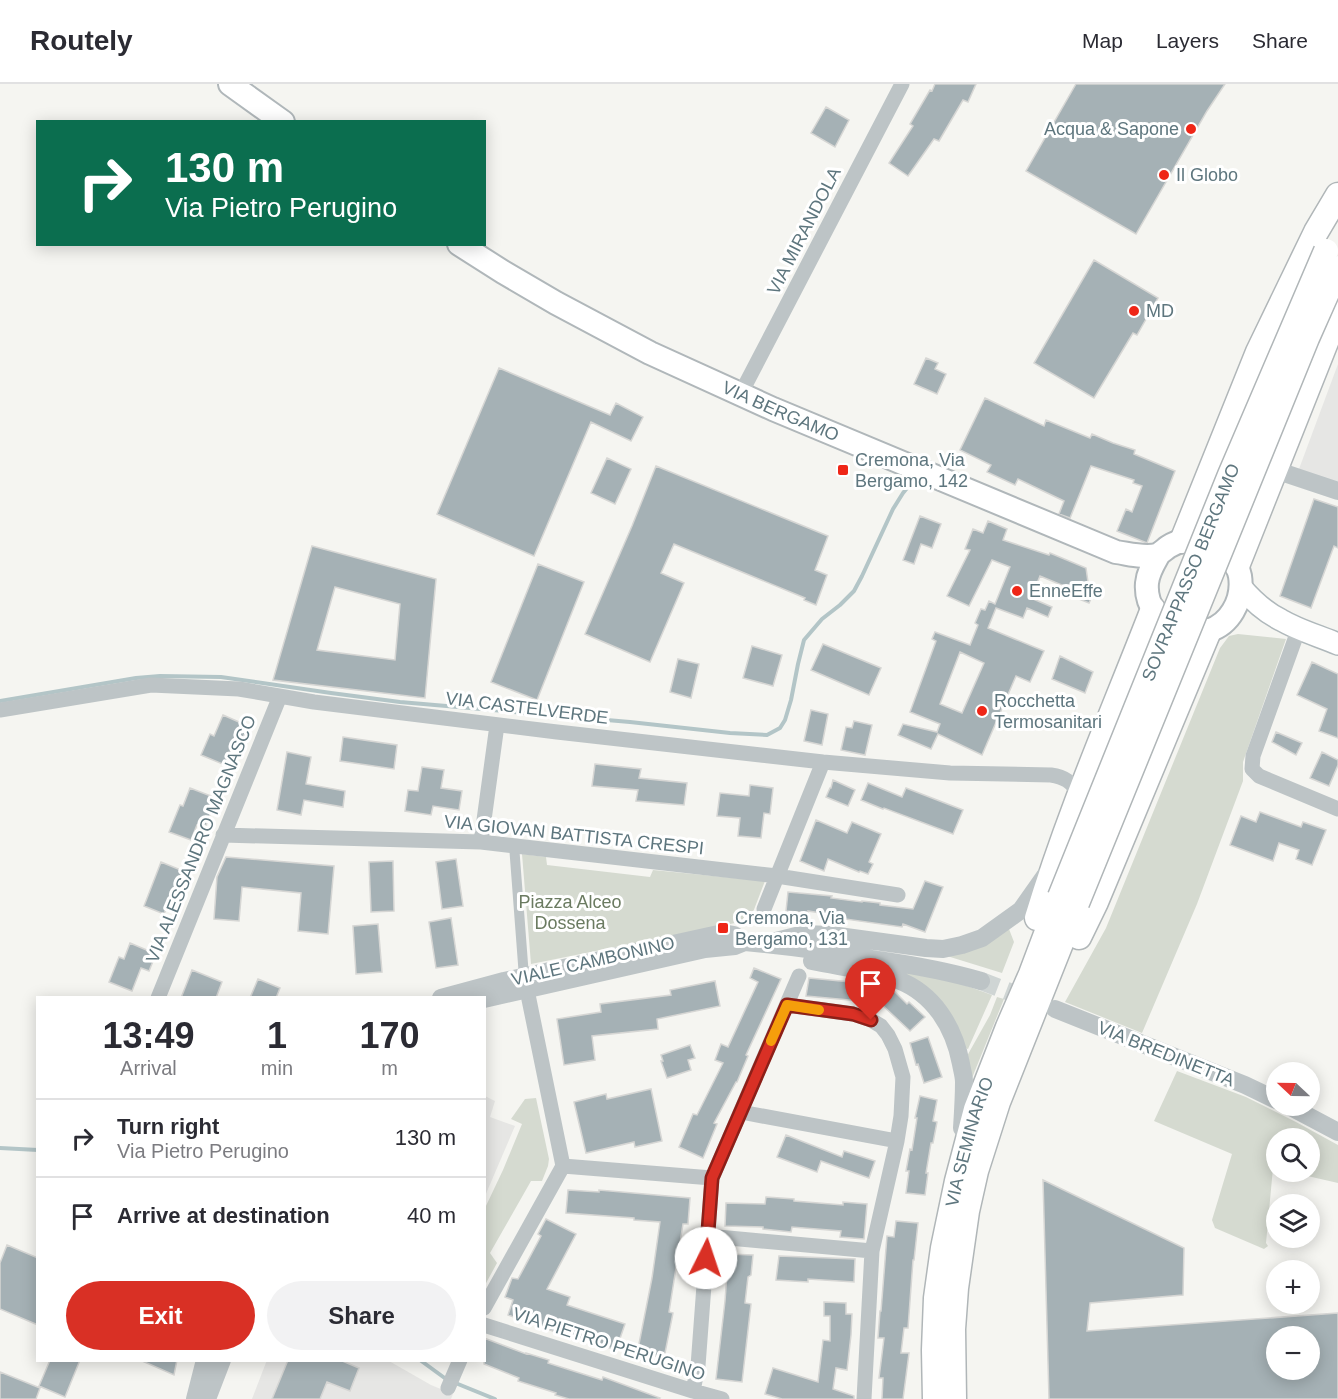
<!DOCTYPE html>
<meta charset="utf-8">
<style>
:root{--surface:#fff;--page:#f2f2f3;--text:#2b2b33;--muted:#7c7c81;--line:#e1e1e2;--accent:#d93025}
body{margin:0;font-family:Arial,sans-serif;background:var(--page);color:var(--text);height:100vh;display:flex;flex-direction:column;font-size:22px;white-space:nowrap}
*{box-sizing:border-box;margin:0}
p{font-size:20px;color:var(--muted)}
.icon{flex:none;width:33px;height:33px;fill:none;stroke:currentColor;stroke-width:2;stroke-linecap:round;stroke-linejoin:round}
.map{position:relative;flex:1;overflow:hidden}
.drawer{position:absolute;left:36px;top:912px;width:450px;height:366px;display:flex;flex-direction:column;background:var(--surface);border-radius:0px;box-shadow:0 3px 15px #0003}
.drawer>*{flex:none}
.guide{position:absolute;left:36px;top:36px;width:450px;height:126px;border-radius:0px;box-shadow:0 3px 15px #0003;background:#0b6e4f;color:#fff;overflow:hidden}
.needle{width:39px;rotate:292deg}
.fabs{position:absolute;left:1266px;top:978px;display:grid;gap:12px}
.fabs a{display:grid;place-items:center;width:54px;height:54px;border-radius:50%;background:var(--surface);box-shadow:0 3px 15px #0003;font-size:30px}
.pin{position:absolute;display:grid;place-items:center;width:51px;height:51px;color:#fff;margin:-62px -26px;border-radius:50% 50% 50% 0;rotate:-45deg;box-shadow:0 0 6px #0007}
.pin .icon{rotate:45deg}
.me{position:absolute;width:66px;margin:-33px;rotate:4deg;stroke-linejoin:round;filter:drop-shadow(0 0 4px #0008)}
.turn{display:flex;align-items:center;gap:21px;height:126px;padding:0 30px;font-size:27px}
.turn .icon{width:78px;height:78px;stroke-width:2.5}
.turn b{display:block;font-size:42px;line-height:51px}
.eta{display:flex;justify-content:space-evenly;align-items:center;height:102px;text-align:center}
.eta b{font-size:36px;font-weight:700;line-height:42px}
.button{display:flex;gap:12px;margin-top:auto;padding:12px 30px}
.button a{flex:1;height:69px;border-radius:36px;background:var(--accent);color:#fff;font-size:24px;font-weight:700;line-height:69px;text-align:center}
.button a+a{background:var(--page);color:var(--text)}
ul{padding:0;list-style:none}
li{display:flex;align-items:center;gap:18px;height:78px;padding:0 30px;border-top:2px solid var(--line)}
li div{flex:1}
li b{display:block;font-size:22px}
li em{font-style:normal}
header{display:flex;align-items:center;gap:36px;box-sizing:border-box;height:84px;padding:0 30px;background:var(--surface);border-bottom:2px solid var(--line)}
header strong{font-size:28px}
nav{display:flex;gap:33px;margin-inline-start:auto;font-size:21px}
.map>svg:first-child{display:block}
.built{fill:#e6e6e4}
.green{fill:#d5dad0}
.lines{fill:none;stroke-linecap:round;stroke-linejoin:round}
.stream{stroke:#b3c5c7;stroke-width:4}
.building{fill:#a5b1b5;stroke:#d6d6d4;stroke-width:1.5;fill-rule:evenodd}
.tertiary-tunnel{stroke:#cfd5d4;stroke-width:18;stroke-dasharray:18 9;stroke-linecap:butt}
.secondary-casing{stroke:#afb8bb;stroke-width:24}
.primary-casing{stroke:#b0b7ba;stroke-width:26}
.trunk-casing{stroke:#b0b6b8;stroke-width:27}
.pedestrian{stroke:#bdc4c6;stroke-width:10}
.minor{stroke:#bdc4c6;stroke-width:15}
.tertiary{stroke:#bdc4c6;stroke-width:18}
.secondary{stroke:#fff;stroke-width:21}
.primary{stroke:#fff;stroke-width:22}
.trunk{stroke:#fff;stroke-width:24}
.trunk-bridge-casing{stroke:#b0b6b8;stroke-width:27;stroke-linecap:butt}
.trunk-bridge{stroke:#fff;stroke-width:24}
.route-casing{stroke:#8d1f18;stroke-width:15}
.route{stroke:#d93025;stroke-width:10}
.slow{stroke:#f59e0b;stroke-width:10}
.poi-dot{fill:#ef2617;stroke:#fff;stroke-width:2}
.labels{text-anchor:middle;stroke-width:6;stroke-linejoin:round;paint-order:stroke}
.poi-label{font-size:18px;fill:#5e767e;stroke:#fff;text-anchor:start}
.street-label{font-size:18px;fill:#5e767e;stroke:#fff}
.park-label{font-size:18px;fill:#6b7b61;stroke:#fff}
</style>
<header>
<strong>Routely</strong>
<nav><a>Map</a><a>Layers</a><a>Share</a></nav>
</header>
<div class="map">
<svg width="1338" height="1315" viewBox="0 0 1338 1315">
<rect width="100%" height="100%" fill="#f5f5f1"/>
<path class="built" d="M1338 280V403L1299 385Z
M485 1012 495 1017 490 1033 515 1042 485 1112Z
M267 1276 389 1277 431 1301 453 1310 451 1315H252Z"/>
<path class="green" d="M1238 550 1286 555 1243 678V697L1197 820 1142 949 1065 918 1106 844 1220 564 1229 552Z
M522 770 546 773 547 781 650 793 653 786 765 797 750 836 531 880Z
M1009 845 1014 858 1002 889 947 872Z
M895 886 956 898 992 911 968 965 965 964Z
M997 913 1004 915 972 994 967 972 990 931Z
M1177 987 1246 1013 1296 1038 1338 1061V1099L1290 1088H1310V1054H1276V1084H1273L1266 1159 1268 1162 1264 1165 1215 1144 1212 1136 1232 1070 1154 1037Z
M536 1014 549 1075 548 1082 542 1097H531L490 1169 497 1179 485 1201V1124L503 1086 522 1040 511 1035 525 1015Z"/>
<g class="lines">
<path class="stream" d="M0 617 136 594 160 592 221 593 331 609 400 618 630 638 730 649 767 651 780 644 785 636 791 616 798 580 804 556 822 535 840 521 854 507 862 492 893 425 903 409 912 398
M0 1064 38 1066
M420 1276 446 1295
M453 1298 495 1315"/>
</g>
<path class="building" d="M935 0H976L968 18 963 16 939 57 934 55 908 92 889 79 913 42 910 40 930 6 932 7Z
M1076 0H1225L1207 27 1136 150 1026 87Z
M826 23 849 36 835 63 811 49Z
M1094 176 1158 214 1137 251 1133 249 1094 314 1034 279Z
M926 274 938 279 935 285 946 290 937 310 914 300Z
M499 284 610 331 616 319 643 333 631 357 591 338 534 472 437 430Z
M985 314 1044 342 1046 336 1090 354 1092 350 1113 359 1135 366 1134 370 1175 387 1147 459 1117 447 1126 425 1132 428 1142 402 1133 399 1134 396 1091 382 1070 434 1059 430 1064 417 1018 395 1015 401 987 388 991 381 960 366Z
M607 374 631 385 615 420 591 409Z
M656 382 828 452 815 486 827 491 816 521 804 516 805 514 674 460 661 489 684 499 650 578 585 550 632 442Z
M1314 415 1338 423V464L1334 462 1311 524 1280 512Z
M920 432 941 440 932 464 921 460 914 480 903 476Z
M988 437 1007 445 1003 456 1049 471 1050 469 1086 484 1088 498 1094 508 1089 519 1074 513 1076 507 1040 492 1031 514 1052 523 1048 533 1027 524 1023 534 996 524 988 544 1044 567 1030 598 1016 592 982 671 938 650 931 665 898 651 903 640 937 648 940 640 910 628 936 557 932 555 935 548 970 561 978 541 975 539 981 525 985 526 989 517 995 520 1010 483 992 476 969 522 947 512 970 466 965 465 973 445 983 449ZM960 568 984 579 962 629 940 620Z
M312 462 436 495 425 614 273 596ZM335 503 400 520 395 576 317 566Z
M538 480 584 498 537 616 491 598Z
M823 560 881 584 869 611 811 586Z
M752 562 782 571 773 602 743 594Z
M1060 572 1093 588 1085 609 1052 595Z
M678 575 699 580 691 614 670 608Z
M1312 578 1338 590V654L1319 647 1327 625 1297 611Z
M811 626 828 630 822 661 804 657Z
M223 631 248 642 239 663 234 660 225 681 201 671 210 650 214 652Z
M854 637 872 641 865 671 841 666 846 643 852 644Z
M1276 648 1302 659 1296 671 1272 658Z
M343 653 397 661 394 685 340 677Z
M287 668 311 673 306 700 345 707 343 723 304 716 301 731 277 726Z
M1322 668 1338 676V681L1329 702 1310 694Z
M595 680 641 685 639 694 687 699 684 721 636 717 638 706 592 702Z
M422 683 444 686 441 704 462 707 459 726 433 722 431 731 405 727 408 706 418 707Z
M833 696 855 706 848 722 826 713 830 704H831Z
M868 699 902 713 906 704 963 726 953 750 884 724 883 725 861 716Z
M750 701 773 704 770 730 764 729 761 754 738 752 740 734 717 732 720 709 749 712Z
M190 704 216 714 205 744 197 741 191 756 169 748 180 721 183 722Z
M1260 728 1301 743 1303 738 1326 746 1312 781 1296 775 1299 766 1279 759 1273 777 1230 761 1241 732 1256 738Z
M816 736 847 749 852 738 881 750 869 778 873 780 868 790 860 787 859 788 828 775 824 787 800 777Z
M226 773 334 782 328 850 298 847 301 809 242 803 239 837 214 835 217 793Z
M456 775 463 822 442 825 436 778Z
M393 777 394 827 371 828 369 778Z
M161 778 188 789 179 812 172 809 164 830 144 822Z
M925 797 943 803 925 848 903 840 902 843 838 834 839 832 808 827V829L786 827 788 808 832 812 831 814 862 818V817L880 819V821L913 825Z
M451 834 458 881 436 884 429 838Z
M378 840 382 888 356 890 353 842Z
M130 859 156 870 149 887 141 884 132 907 109 898 119 873 124 875Z
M754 884 781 895 746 971 748 972 737 998H736L714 1039 717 1040 703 1074 679 1063 693 1030 697 1031 723 979 715 976 721 960 728 963 758 898 750 894Z
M192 886 222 898 216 914H181Z
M809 894 862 899 860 917 806 912Z
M258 895 280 904 276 914H250Z
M715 897 720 922 657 935 658 945 592 952 595 976 564 981 557 935 601 928 600 920 671 911 670 906Z
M890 905 893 906 907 920 909 918 925 933 910 947 879 918Z
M928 953 942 993 924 999 918 980 916 981 910 959Z
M690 961 695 974 688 976 691 986 667 994 661 977H663L661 971Z
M651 1005 662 1057 635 1063 634 1058 586 1069 574 1018 606 1010 607 1015Z
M920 1012 937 1016 933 1037 937 1038 933 1059H931L926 1089H928L925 1111 906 1109 909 1087H906L910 1065 912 1066 917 1034H915Z
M786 1051 842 1073 844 1067 875 1077 869 1094 821 1077 817 1088 777 1073Z
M1043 1096 1184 1164 1183 1211 1090 1219 1087 1247 1338 1229V1315H1049ZM1276 1252H1310V1286H1276Z
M568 1106 599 1108V1106L690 1114 688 1140H683L669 1228 673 1229 664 1274 651 1271 650 1278 636 1275 652 1194 660 1138 634 1136V1134L566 1129Z
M766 1113 794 1115V1117L843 1121V1118L867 1120 864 1155 840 1153 841 1147 792 1143 791 1148 763 1145V1143L725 1142 726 1119 765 1120Z
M546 1135 576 1150 547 1205 570 1213 567 1221 625 1240 616 1266 558 1247V1249L508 1231 513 1216 505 1213 512 1194 518 1195 541 1152 538 1150Z
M896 1137 918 1139 914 1176H913L908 1244H904L901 1269H909L903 1315H882L883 1294H879L884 1254H878L880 1227H881L887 1152 894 1153Z
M7 1161 38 1174V1241L0 1225V1179Z
M727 1170 753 1171 751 1191 748 1193 745 1219 751 1220 742 1298 716 1295 725 1217 727 1189V1181H726Z
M779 1172 855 1175 854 1198 808 1195V1198L776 1196Z
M824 1218 846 1219V1230H852L851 1251 847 1286 836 1284 833 1305 854 1312V1315H782L765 1310 773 1284 818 1298 823 1256 830 1257V1232H824Z
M484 1254 526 1270V1269L549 1276 548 1279 602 1296 603 1293 660 1314 659 1315H569L555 1311 556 1309 518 1297 519 1294 484 1280Z
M50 1276H80L65 1313 39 1302Z
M140 1276H177L174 1291Z
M288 1276H340L359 1284 350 1307 327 1298 320 1315H272Z
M0 1288 40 1304 36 1315H0Z"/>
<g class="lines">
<path class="tertiary-tunnel" d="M981 897 1033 917"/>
<g class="secondary-casing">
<path id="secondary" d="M1241 503C1252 516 1265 528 1281 536 1298 546 1319 552 1338 560"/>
</g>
<g class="primary-casing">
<g id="primary">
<path d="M230 0 283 38"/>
<path id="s1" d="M459 160 503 188 556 219 650 269 773 325 1116 468C1130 470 1143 474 1157 471 1161 469 1164 466 1168 463 1179 456 1194 453 1207 457 1223 462 1237 476 1240 492 1242 505 1239 517 1233 527 1209 568 1143 546 1147 499 1148 488 1154 479 1159 470"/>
</g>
</g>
<g class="trunk-casing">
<g id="trunk">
<path d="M1182 457 1258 268 1316 148 1338 111"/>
<path d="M1237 482 1338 228"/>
<path d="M1037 834C1069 728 1113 628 1153 525"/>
<path d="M1079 853 1096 818 1209 547"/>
<path id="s2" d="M935 1315 934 1266 936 1214 943 1164 957 1097 976 1025 1008 943 1031 890 1060 813"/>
<path d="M954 1315 953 1245 956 1204 967 1127 976 1087 998 1018 1077 819"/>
</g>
</g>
<path class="pedestrian" d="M514 761 524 893"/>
<path class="minor" d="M740 311 902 0
M1299 544 1253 672 1252 685 1259 692 1338 725
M0 626 151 601 239 605 314 618 557 648 823 678 950 689 1051 691C1065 693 1071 698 1079 709
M223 751 481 758 777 792 898 811
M481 758 497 641
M764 825 823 678
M158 914 280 612
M787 921 853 930 871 936 881 942 888 951 895 965 903 993 901 1032 897 1057 872 1167 864 1315
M741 1028 897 1057
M563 1082 712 1094
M707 1152 872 1167
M484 1224 563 1082 525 896
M484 1241 693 1307 722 1315
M448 1304 460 1276
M693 1307 698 1282 712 1094 799 892"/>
<path class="tertiary" d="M1263 382 1338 407
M776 857 804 850 831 851 926 864 943 865 962 861 982 854 1021 826 1045 792
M812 877C840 883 871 886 898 896 934 910 954 943 961 980 962 986 964 992 964 998 964 1014 963 1029 962 1044L966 1050
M441 914 504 897 723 849 734 851 745 858C789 862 834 868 878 876 913 881 947 887 981 897
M484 915 705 865 735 862 745 858
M1055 925 1245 1001 1276 1016
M1289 1022 1338 1048
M195 1315 205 1276
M207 1315 222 1276"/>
<use href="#secondary" class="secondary"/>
<use href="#primary" class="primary"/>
<use href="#trunk" class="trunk"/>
<g class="trunk-bridge-casing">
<g id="trunk-bridge">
<path id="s3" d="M1060 813 1230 391 1326 167"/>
<path d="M1077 819 1307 254 1338 184"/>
</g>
</g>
<use href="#trunk-bridge" class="trunk-bridge"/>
</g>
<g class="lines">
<g class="route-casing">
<path id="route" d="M706 1174 712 1094 787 921 853 930 871 936"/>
</g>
<use href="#route" class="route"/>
<path class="slow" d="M771 957 787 921 819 926"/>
</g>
<g class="poi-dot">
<circle cx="1191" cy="45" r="6"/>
<circle cx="1164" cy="91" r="6"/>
<circle cx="1134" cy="227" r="6"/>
<rect x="837" y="380" width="12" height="12" rx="3"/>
<circle cx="1017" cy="507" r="6"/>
<circle cx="982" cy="627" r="6"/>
<rect x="717" y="838" width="12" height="12" rx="3"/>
</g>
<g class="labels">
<g class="poi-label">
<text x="1179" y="51" text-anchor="end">Acqua &amp; Sapone</text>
<text x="1176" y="97">Il Globo</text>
<text x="1146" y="233">MD</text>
<text x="855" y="382">Cremona, Via<tspan x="855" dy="21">Bergamo, 142</tspan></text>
<text x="1029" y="513">EnneEffe</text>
<text x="994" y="623">Rocchetta<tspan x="994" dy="21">Termosanitari</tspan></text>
<text x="735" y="840">Cremona, Via<tspan x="735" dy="21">Bergamo, 131</tspan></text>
</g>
<g class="street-label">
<text transform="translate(804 147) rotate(-63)" y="6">VIA MIRANDOLA</text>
<text dy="6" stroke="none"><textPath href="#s1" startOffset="363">VIA BERGAMO</textPath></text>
<text dy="6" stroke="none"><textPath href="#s3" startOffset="350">SOVRAPPASSO BERGAMO</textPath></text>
<text transform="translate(527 624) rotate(7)" y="6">VIA CASTELVERDE</text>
<text transform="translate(574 751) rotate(6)" y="6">VIA GIOVAN BATTISTA CRESPI</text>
<text transform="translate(201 755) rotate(-68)" y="6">VIA ALESSANDRO MAGNASCO</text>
<text transform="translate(593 877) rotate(-13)" y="6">VIALE CAMBONINO</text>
<text transform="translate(1166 970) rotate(22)" y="6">VIA BREDINETTA</text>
<text dy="6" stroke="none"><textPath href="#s2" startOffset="261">VIA SEMINARIO</textPath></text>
<text transform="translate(609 1260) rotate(18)" y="6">VIA PIETRO PERUGINO</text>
</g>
<g class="park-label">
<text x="570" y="824">Piazza Alceo<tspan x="570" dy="21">Dossena</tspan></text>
</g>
</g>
</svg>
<div class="fabs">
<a><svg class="needle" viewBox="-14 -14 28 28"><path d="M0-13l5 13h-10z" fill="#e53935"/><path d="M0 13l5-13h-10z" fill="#7c7c81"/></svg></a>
<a><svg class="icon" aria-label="search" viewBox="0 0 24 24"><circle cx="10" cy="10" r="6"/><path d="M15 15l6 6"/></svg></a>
<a><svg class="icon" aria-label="layers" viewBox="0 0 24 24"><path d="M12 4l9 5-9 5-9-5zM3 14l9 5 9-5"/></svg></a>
<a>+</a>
<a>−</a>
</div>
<div class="pin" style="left:871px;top:936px;background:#d93025"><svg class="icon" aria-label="arrive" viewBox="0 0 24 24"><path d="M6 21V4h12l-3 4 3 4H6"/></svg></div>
<svg class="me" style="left:706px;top:1174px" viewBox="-20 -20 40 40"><circle r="19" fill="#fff"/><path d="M0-13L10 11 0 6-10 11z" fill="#d93025"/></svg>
<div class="guide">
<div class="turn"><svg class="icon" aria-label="right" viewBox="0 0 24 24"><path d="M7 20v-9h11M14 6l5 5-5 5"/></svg><div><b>130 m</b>Via Pietro Perugino</div></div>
</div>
<section class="drawer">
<div class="eta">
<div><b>13:49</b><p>Arrival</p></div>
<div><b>1</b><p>min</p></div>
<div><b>170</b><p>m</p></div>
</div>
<ul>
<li><svg class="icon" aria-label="right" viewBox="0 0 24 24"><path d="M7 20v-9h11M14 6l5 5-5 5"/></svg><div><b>Turn right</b><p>Via Pietro Perugino</p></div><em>130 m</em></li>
<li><svg class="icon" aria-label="arrive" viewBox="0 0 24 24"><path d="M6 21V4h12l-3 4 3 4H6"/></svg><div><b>Arrive at destination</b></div><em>40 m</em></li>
</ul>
<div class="button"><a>Exit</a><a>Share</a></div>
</section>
</div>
